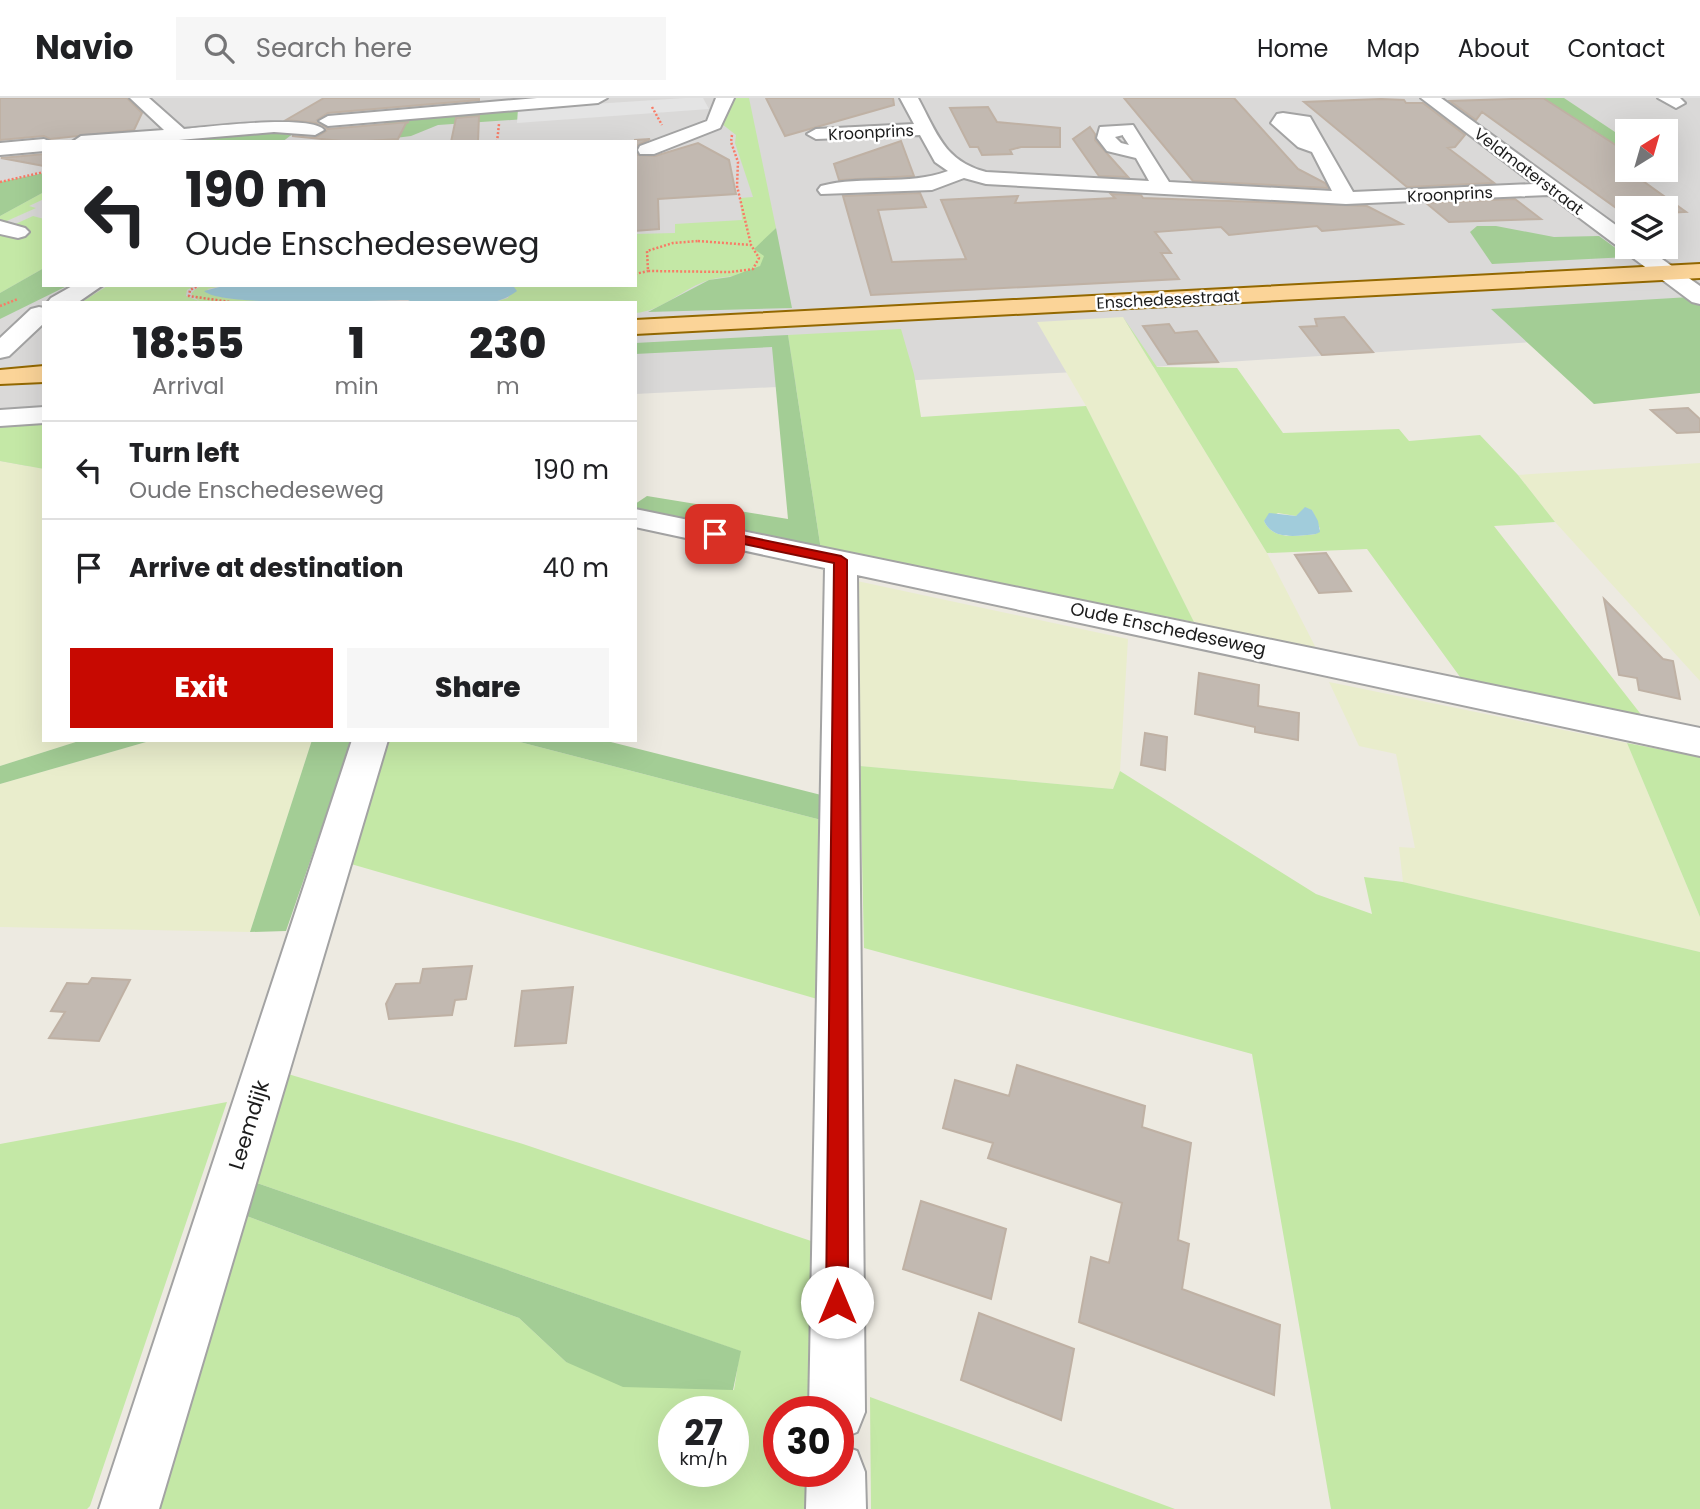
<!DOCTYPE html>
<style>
:root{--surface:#fff;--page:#f6f6f6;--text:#202124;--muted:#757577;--line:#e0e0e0;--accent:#c70901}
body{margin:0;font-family:Poppins,sans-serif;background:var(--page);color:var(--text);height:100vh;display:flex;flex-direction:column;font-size:26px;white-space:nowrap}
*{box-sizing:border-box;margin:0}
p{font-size:23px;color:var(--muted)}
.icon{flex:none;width:38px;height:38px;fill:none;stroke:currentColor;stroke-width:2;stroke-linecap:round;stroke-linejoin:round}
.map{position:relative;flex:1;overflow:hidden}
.side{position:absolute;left:42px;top:203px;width:595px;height:441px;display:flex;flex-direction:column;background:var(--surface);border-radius:0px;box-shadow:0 7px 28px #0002}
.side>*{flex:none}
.hud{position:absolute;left:42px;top:42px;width:595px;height:147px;border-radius:0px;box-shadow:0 7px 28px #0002;background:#fff;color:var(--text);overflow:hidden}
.needle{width:46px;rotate:37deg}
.fabs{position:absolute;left:1615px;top:21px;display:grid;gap:14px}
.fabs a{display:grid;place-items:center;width:63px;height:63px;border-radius:0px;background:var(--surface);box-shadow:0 7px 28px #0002;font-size:35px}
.speed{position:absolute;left:658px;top:1298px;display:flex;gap:14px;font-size:35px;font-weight:700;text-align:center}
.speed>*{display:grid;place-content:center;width:91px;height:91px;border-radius:50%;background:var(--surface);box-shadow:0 7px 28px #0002;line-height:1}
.speed small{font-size:18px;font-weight:400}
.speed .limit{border:10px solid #d22;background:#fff;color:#111}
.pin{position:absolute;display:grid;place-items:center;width:60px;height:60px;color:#fff;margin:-30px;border-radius:14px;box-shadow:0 4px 10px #0006}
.me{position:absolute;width:77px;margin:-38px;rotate:0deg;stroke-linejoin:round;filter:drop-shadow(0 0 5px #0008)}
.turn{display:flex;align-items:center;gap:24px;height:147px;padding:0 28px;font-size:32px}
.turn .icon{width:91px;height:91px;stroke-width:2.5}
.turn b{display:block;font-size:49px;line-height:60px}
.eta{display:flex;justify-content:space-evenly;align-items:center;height:119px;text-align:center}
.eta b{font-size:42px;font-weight:800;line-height:49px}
.action{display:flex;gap:14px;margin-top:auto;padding:14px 28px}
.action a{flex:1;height:80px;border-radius:0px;background:var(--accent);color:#fff;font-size:28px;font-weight:800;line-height:80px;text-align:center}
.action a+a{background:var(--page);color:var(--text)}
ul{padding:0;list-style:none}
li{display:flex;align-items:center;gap:21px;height:98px;padding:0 28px;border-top:2px solid var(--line)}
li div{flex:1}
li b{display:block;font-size:26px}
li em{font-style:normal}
header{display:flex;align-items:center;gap:42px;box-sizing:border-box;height:98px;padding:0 35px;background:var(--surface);border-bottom:2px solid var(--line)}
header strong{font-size:33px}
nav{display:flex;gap:38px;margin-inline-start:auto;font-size:24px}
.search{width:490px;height:63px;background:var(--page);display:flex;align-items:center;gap:18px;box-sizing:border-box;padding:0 24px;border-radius:0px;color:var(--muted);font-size:26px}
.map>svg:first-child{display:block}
.residential{fill:#dad9d8;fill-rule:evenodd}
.farmland{fill:#e9edcc}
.grass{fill:#c4e8a6;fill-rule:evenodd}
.forest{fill:#a3cd95}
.parking{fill:#e4e4e4}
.water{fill:#a1ccdb}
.building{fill:#c2b9b1;stroke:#bfb1a4;stroke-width:2}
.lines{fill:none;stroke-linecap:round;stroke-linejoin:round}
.minor-casing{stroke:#a3a3a3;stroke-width:4}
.major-casing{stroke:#936800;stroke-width:4}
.path{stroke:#f97b66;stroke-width:2.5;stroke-dasharray:2 2;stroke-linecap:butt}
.minor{fill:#fff;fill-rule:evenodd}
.major{fill:#fbd498;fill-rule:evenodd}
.route{fill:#c70901;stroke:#810601;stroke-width:2}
.labels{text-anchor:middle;stroke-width:5;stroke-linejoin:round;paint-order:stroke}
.far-street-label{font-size:16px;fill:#1c1c1c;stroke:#fff}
.street-label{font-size:18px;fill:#1c1c1c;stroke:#fff}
.near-street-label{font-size:21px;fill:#1c1c1c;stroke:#fff}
</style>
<header>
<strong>Navio</strong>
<div class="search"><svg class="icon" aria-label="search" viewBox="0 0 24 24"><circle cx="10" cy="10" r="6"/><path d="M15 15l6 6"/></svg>Search here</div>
<nav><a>Home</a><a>Map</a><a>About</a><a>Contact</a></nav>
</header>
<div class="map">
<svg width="1700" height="1411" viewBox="0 0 1700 1411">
<rect width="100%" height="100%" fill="#edeae1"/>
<path class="residential" d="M0 0H1700V233L1076 274 635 296V205H44V362L0 376ZM1628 33H1666V72H1628ZM44 44H635V187H44ZM1628 110H1666V149H1628Z"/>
<path class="farmland" d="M1123 219 1267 455 1318 554 1194 524 1086 308 1037 224Z
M0 363 44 371V642H82L0 668Z
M1700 365V583L1555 424 1518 377Z
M857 483 1128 541 1120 673 1113 691 860 668Z
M1329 584 1627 645 1700 819V854L1403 784 1399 749 1415 750 1396 656 1359 648Z
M153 642H312L250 834 0 829V686Z"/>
<path class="grass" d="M729 0H749L776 130 765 141C764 148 766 162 761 167 748 180 726 177 709 182 683 190 663 213 635 215V205H491L508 200 514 189 487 187H635V136L675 135V126L742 122 740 100 753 99 735 45 736 37 722 26Z
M44 94V101L29 108 36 110 0 126V118Z
M33 118 44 121V170L0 195V133Z
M109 187H196L187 192 186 198 199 203 191 196C199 184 214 187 227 187L207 191 225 200 295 205H80Z
M1123 219 1157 269 1237 270 1283 335 1399 331 1409 343 1480 337 1518 377 1555 424 1494 428 1643 619 1463 583 1367 451 1267 455ZM1312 412 1320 431 1316 436C1297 438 1273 443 1264 423L1278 415 1296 418Z
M901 231 914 276 921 319 1086 308 1194 524 821 452 788 237Z
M44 326V371L0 363V329Z
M389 642H512L833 725 831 905 351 766Z
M1627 645 1700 659V819Z
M860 668 1113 691 1120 673 1316 796 1372 816 1364 779 1403 784 1700 854V1411H1331L1252 956 864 850Z
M288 976 523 1046 829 1149 827 1314H779V1374H827L826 1411H154L244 1117 519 1220 566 1264 734 1292 740 1253 254 1084ZM674 1314H733V1374H674Z
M227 1004 90 1408 87 1411H0V1046Z
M870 1299 1175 1411H871Z"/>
<path class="forest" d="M1542 0H1564L1627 42V55Z
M553 7 526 21 438 27 411 38 364 44 388 22Z
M270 32 294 35 282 44H131Z
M44 75V94L0 118V84Z
M1477 128H1496L1554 139 1599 138 1628 159 1492 166 1470 134Z
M776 130 792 210 648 214 709 182 730 179 760 168 764 158 754 151Z
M44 170V187H69L0 221V195Z
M1690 199 1700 207V295L1594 306 1491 211Z
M788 237 821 452 635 413V406L647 398 788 421 772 249 635 256V245Z
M82 642H153L0 686V668Z
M312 642H352L286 833 250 834Z
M512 642H603L833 700V725Z
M254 1084 741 1253 733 1292 623 1289 566 1264 519 1220 244 1117Z"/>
<path class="parking" d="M685 0H703L709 11 517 25 518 11Z"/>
<path class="water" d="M227 187H487L514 189 517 193C491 214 445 205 414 205L408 202C375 202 222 210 204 193Z
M1305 409 1312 412 1318 423 1320 434 1316 436C1297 438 1273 443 1264 423L1269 415 1296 418Z"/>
<path class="building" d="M0 0H127L142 15 134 32 50 41 44 38 0 42Z
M324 0H479V2L328 15 317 22 328 31 409 24 406 25 398 41 351 44 292 38 315 40 326 33 316 25 286 22Z
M766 0H893L894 7 785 38Z
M1124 0H1234L1298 71 1325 85 1328 90 1193 83Z
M1543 0 1628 55V72H1653L1660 76 1636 78 1686 114 1666 115V110H1628L1626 117 1482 14 1476 22 1450 3Z
M1381 1 1404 2 1406 5H1423L1465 37 1455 49 1448 50 1494 85 1407 89 1304 4Z
M988 9 997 24 1060 30V49H1021L1010 52 1012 56 982 57 978 49H970L950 10Z
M479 18 478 44H451L456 20Z
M1090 29 1095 36V42L1128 79 1099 78 1073 41Z
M650 41 638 47V57L655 58 698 45 729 62 736 96 658 101 659 131 635 133V42Z
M901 43 914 78 839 82 834 66Z
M44 56V68L1 60Z
M920 95 926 109 878 112 892 164 966 161 941 102 1018 98 1015 105 1115 100 1111 96 1141 97 1143 100 1367 108 1402 126 1322 133 1317 128 1229 137 1221 129 1155 134 1171 155H1161L1179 181 871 197 843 98Z
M1515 101 1541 121 1449 124 1426 105Z
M1344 219 1373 254 1322 257 1300 229 1317 228 1315 221Z
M1169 226 1175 235 1197 233 1218 264 1168 266 1143 228Z
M1688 310 1700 321V334L1677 335 1651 312Z
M1326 455 1351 493 1319 495 1295 457Z
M1604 501 1663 561 1673 563 1680 601 1639 592 1637 580 1619 577Z
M1199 575 1259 587 1258 608 1299 615 1298 642 1255 634V629L1195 616Z
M1145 635 1167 639 1165 672 1141 667Z
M472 868 466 901 455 902 452 917 389 921 386 906 396 886 420 885 423 871Z
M92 880 130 882 99 943 49 940 65 914 51 913 67 885 88 886Z
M573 889 566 945 515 948 522 893Z
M1017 967 1145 1008 1142 1029 1191 1045 1178 1142 1189 1146 1182 1191 1280 1227 1274 1297 1079 1224 1091 1159 1109 1165 1122 1105 988 1060 993 1045 943 1030 955 982 1009 998Z
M921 1103 1006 1131 991 1201 903 1171Z
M979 1215 1074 1251 1061 1322 961 1282Z"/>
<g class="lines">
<g class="minor-casing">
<path id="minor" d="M130 0H149L184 31C208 29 311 16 324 32L315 37 274 34 155 44H72L81 38 164 32Z
M537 0H607L598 5 328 28 319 23 328 18Z
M716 0H734L720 30 654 56H640L638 52 640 48 707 23Z
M900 0H918C937 35 944 63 986 74L1149 83 1136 60 1107 53 1097 40 1100 29 1133 27 1169 84 1332 93 1312 54 1298 49 1271 25 1277 16 1283 15 1310 19 1353 94 1534 86 1421 0H1441L1628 136V149H1645L1700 188V206L1692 204 1549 97 1346 106 986 86 964 80 932 92 821 96 818 92 821 88C863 77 908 88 948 73L935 64 920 37 816 41 807 36 816 31 914 26ZM1123 37V38L1129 47 1121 45 1115 39Z
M1658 0H1680L1685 5 1676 10Z
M44 41 51 44H44V53L0 57V45Z
M0 123 25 130 29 134 25 138 18 140 0 136Z
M74 187H103L77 205H47L51 200Z
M39 209 44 210V225L9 258 0 260V240L31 211Z
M44 309V325L0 328V312Z
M635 411 1700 630V658L857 477 865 1314 857 1334 838 1342V1314H809L825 470 635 429Z
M352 642H388L159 1411H99Z
M838 1346 857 1353 865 1374 866 1411H806L807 1374H838Z"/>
</g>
<g class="major-casing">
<path id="major" d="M1700 166V180L635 236V222Z
M44 268V284L0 286V272Z"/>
</g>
<path class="path" d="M652 9 662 27
M732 37 731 44 738 64 737 88 751 147
M497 44 499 26
M0 84 44 74
M698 143 751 147 759 160 753 171 730 174 648 173 647 153 673 145Z
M635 176 648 173
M200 187 190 192 189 198 237 205
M0 208 18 201"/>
<use href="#minor" class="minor"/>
<use href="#major" class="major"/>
</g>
<path class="route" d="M715 432 841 458 847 462 848 1204 845 1212 837 1215 829 1212 826 1204 834 465 710 439V433Z"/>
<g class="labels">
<g class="far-street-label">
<text transform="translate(871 34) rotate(-3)" y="6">Kroonprins</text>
<text transform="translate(1529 73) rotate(37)" y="6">Veldmaterstraat</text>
<text transform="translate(1450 96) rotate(-3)" y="6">Kroonprins</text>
<text transform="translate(1168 201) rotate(-3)" y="6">Enschedesestraat</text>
</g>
<g class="street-label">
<text transform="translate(1168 531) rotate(12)" y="6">Oude Enschedeseweg</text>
</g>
<g class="near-street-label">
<text transform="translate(249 1027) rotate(-73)" y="7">Leemdijk</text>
</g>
</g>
</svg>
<div class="fabs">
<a><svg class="needle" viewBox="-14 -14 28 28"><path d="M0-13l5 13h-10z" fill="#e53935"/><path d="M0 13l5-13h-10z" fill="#757577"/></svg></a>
<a><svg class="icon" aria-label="layers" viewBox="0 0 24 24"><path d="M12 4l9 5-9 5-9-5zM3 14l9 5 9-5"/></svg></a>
</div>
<div class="speed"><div>27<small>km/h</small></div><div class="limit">30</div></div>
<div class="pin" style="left:715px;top:436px;background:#d93025"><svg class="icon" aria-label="arrive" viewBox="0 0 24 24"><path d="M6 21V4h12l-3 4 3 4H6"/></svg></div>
<svg class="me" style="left:837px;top:1204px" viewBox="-20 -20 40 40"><circle r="19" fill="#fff"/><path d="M0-13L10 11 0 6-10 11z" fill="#c70901"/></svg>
<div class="hud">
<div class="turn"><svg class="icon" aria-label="left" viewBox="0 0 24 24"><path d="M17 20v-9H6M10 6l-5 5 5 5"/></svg><div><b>190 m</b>Oude Enschedeseweg</div></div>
</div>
<section class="side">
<div class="eta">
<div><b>18:55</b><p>Arrival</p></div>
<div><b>1</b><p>min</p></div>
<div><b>230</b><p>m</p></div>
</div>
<ul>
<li><svg class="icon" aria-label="left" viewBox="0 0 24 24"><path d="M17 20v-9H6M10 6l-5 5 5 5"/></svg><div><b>Turn left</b><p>Oude Enschedeseweg</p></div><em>190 m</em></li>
<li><svg class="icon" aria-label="arrive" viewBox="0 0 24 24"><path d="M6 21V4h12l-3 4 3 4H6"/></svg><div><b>Arrive at destination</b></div><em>40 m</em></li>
</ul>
<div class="action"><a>Exit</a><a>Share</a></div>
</section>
</div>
